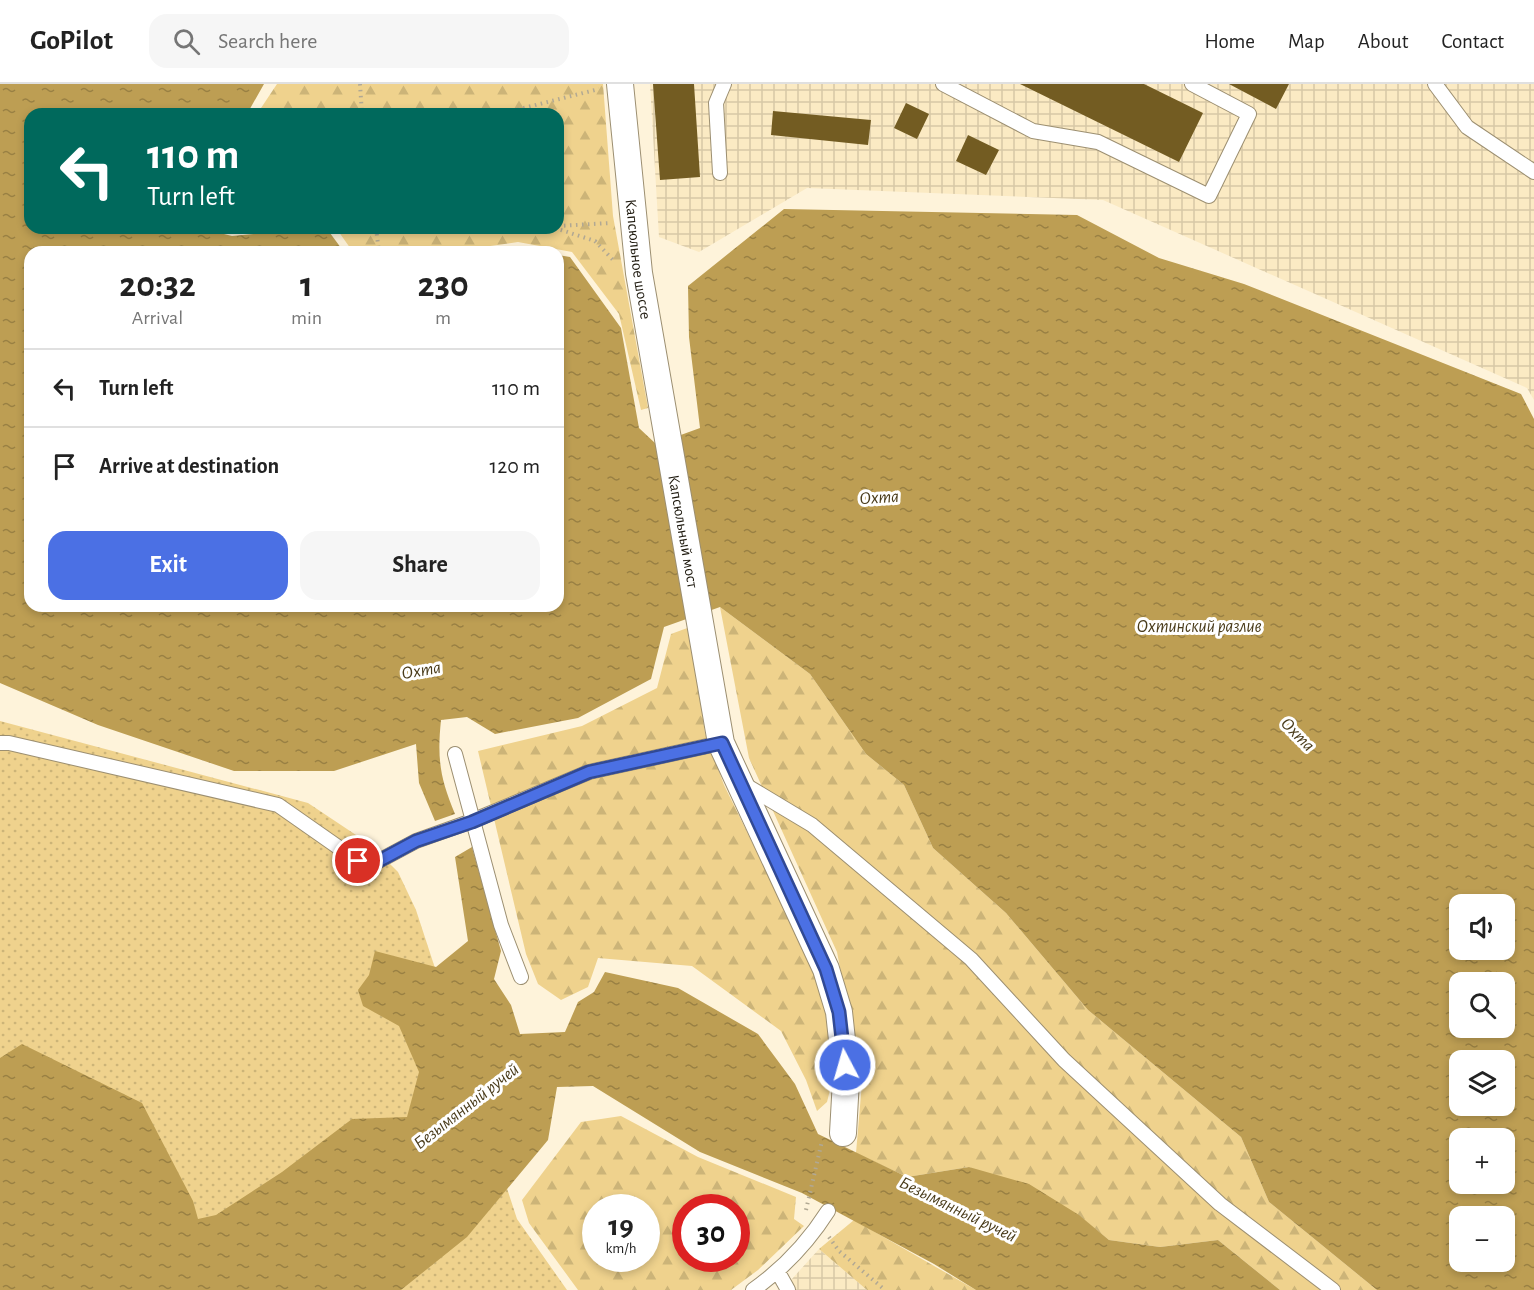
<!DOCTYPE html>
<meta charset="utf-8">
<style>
:root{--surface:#fff;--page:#f6f6f6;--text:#222;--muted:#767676;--line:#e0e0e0;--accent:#4b70e4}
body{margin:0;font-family:"Alegreya Sans",sans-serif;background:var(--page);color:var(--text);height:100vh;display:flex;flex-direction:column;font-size:22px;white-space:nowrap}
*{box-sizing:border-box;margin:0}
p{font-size:20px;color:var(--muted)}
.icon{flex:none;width:33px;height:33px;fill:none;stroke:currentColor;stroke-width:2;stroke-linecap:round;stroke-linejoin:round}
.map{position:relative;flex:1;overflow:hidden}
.sheet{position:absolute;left:24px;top:162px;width:540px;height:366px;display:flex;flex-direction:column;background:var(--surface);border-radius:18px;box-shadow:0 3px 9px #0003}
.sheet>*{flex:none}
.top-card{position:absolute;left:24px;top:24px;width:540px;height:126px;border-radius:18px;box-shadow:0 3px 9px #0003;background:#00695c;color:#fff;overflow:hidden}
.fabs{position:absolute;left:1449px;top:810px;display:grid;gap:12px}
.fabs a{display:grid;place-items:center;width:66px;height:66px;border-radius:12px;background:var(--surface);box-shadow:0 3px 9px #0003;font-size:30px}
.speed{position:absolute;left:582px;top:1110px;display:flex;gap:12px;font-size:30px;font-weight:700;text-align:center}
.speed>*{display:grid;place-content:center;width:78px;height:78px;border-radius:50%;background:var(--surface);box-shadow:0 3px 9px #0003;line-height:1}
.speed small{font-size:15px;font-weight:400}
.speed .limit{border:9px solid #d22;background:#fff;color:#111}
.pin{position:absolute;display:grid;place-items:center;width:51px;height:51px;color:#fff;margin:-26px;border:3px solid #fff;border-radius:50%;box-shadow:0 2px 6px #0007}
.me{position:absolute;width:66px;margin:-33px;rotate:354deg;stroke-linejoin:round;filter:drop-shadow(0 0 4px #0008)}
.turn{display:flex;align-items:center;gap:21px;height:126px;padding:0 24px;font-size:27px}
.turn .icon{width:78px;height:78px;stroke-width:2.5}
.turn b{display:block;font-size:42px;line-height:51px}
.eta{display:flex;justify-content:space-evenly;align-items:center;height:102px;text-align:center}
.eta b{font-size:36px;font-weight:700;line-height:42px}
.primary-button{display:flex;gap:12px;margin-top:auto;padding:12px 24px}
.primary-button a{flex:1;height:69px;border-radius:18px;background:var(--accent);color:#fff;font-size:24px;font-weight:700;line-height:69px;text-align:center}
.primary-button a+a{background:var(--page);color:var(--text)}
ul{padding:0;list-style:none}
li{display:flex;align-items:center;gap:18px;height:78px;padding:0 24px;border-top:2px solid var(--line)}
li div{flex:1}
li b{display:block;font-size:22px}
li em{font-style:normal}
header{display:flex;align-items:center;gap:36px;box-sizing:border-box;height:84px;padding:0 30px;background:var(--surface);border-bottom:2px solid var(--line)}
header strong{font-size:28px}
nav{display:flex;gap:33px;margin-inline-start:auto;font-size:21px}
.search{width:420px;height:54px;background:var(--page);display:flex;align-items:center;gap:15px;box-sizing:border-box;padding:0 21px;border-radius:18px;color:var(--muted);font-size:22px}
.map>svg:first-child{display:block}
.industrial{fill:url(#industrial-grid)}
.grass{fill:url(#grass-dots)}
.forest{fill:url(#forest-firs);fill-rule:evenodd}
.water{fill:url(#water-ripples);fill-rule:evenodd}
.building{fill:#735c22}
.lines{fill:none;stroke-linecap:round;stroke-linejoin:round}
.lane-casing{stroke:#9c8f71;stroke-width:16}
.street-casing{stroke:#9c8f71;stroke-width:28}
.path{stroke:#b1a893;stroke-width:4;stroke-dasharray:1.5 4.5;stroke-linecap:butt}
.lane{stroke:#fff;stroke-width:14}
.street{stroke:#fff;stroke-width:26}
.route-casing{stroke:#314994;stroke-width:15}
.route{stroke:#4b70e4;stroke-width:10}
.labels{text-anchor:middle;stroke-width:6;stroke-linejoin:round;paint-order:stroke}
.street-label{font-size:16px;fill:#1c170c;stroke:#fff}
.water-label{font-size:18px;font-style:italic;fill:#493b1a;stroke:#fff}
</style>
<header>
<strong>GoPilot</strong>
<div class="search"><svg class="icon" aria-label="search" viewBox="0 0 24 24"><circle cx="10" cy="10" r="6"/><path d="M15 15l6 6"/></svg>Search here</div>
<nav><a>Home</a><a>Map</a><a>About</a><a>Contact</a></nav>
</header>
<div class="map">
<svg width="1534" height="1206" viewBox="0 0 1534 1206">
<defs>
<pattern id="industrial-grid" width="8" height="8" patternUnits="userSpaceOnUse" patternTransform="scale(1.5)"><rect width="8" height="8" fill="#fbeac3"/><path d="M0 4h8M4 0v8" fill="none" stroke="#d7c8a6"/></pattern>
<pattern id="grass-dots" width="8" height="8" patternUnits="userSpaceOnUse" patternTransform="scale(1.5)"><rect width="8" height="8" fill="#efd28d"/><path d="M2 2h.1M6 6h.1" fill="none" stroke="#ccb478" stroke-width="1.8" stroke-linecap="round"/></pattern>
<pattern id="forest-firs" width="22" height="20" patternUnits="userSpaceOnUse" patternTransform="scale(1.5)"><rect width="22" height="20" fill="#efd28d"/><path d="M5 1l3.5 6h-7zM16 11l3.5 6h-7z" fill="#ccb478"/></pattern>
<pattern id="water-ripples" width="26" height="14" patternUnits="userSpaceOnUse" patternTransform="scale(1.5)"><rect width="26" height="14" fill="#bd9e53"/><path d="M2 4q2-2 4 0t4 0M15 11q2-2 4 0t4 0" fill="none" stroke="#998043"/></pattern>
</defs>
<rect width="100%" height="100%" fill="#fef3da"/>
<path class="industrial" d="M650 0H1534V316L1527 304 1103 116 807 104 699 168 659 153Z
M819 1165 867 1206H782Z"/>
<path class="grass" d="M0 637 308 719 371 761 398 788 416 826 517 1135 567 1206H0Z"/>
<path class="forest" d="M277 0H603L613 132 648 324 641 326 619 230 572 168 518 158 447 168H353L336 144H558V30H257Z
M720 523 810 590 866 670 904 701 933 764 1006 829 1088 926 1241 1053 1269 1118 1377 1206H1280L1218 1156 1160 1163 1109 1156 1078 1131 969 1083 907 1093 856 1069 862 999 837 868 749 674Z
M690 543 705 649 724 701 804 864 826 920 834 990 827 1018 817 1027 806 996 781 947 692 882 598 874 588 903 561 916 538 900 526 870 478 667 582 642 657 604 671 550Z
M621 1032 698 1073 796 1113 794 1135 804 1142 758 1186 731 1206H578L529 1139 522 1116 581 1038ZM596 1124H646V1174H596ZM686 1124H736V1174H686Z
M854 1136 976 1206H867L819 1165Z"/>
<path class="water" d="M0 0H264L247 30H30V144H200L232 152 293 146 330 149 344 168H30V522H404L405 527 435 522H558V171L570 173 621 244 639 344 656 360 700 344 689 253 688 202 784 125 1077 131 1159 174 1244 200 1521 310 1534 335V1206H1377L1269 1118 1241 1053 1088 926 1006 829 933 764 904 701 866 670 810 590 720 523 664 543 651 595 578 634 495 650 467 633 441 636C437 675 440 694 455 730L435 737 419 699 416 660 334 687H234L98 641 0 599ZM1460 820H1504V866H1460ZM1460 898H1504V944H1460ZM1460 976H1504V1022H1460ZM1460 1054H1504V1100H1460ZM1460 1132H1504V1178H1460Z
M472 763 501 867 494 895 511 921 520 950 565 948 578 918 594 908 605 888 678 904 758 950 795 1000 818 1050 907 1093 969 1083 1029 1100 1079 1131 1109 1156 1160 1163 1218 1156 1280 1206H976L934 1180 802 1109 700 1068 593 1002 557 1003 548 1056 467 1153 401 1206H0V974L22 960 142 1019 193 1117 198 1135 216 1131 282 1088 352 1035 407 1033 419 988 399 942 363 922 358 906 369 891 375 867 436 883 468 857 455 773Z"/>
<path class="building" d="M653 0H694L700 93 660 96Z
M1020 0H1144L1203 29 1179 78Z
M1229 0H1289L1276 25Z
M906 19 929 30 917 55 894 44Z
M773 27 871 36 868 61 771 51Z
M968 51 999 66 986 91 956 77Z"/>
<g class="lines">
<g class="lane-casing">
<path id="lane" d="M943 0 1033 47 1098 58 1209 112 1249 30 1192 0
M1435 0 1467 43 1534 88
M720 89 716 19 724 0
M0 659H9L278 721 358 777 375 779 416 757 472 737 589 688 721 659
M455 670 501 841 521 893
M742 699 812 741 971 875 1064 976 1220 1120 1333 1206
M778 1188 788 1206
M753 1206C784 1184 807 1160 828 1127"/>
</g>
<g class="street-casing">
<g id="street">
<path id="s1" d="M620 0 639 189 721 659 826 885 839 928 843 965 846 996 843 1049"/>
</g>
</g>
<path class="path" d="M360 0 362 30
M500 30 599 5
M558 142 610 139
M376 144 379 168
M555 144 595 157 615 178
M806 1126 822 1057
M829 1153 839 1167 885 1206"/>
<use href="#lane" class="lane"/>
<use href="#street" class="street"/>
</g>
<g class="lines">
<g class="route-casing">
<path id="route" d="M358 777 375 779 416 757 472 738 589 688 722 659 826 885 839 928 845 981"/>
</g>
<use href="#route" class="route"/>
</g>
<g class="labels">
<g class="street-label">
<text dy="6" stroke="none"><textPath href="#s1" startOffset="176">Капсюльное шоссе</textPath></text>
<text dy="6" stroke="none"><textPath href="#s1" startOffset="452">Капсюльный мост</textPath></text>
</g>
<g class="water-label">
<text transform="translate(879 413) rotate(-4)" y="6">Охта</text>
<text x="1199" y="548">Охтинский разлив</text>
<text transform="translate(421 586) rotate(-10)" y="6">Охта</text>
<text transform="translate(1298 650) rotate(45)" y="6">Охта</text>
<text transform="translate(466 1022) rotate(-38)" y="6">Безымянный ручей</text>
<text transform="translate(958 1125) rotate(26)" y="6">Безымянный ручей</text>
</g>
</g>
</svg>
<div class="fabs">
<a><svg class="icon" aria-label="sound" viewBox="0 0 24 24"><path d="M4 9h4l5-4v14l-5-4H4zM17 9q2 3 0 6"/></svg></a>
<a><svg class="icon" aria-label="search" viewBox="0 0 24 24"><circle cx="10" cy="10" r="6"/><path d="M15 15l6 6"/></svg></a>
<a><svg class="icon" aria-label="layers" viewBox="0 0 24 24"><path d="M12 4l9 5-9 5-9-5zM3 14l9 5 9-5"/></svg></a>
<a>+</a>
<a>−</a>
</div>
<div class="speed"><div>19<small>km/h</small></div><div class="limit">30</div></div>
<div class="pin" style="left:358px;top:777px;background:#d93025"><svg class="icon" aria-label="arrive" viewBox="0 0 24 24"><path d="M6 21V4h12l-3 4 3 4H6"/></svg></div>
<svg class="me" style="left:845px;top:981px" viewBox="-20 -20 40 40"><circle r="17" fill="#4b70e4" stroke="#fff" stroke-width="3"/><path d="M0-11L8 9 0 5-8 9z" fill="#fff"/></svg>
<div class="top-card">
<div class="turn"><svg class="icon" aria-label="left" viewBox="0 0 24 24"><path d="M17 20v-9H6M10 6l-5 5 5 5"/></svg><div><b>110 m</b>Turn left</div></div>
</div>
<section class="sheet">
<div class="eta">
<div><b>20:32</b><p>Arrival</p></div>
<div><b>1</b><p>min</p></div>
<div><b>230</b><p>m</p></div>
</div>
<ul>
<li><svg class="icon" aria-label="left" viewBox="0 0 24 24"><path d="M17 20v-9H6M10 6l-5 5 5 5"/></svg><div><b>Turn left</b></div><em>110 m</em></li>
<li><svg class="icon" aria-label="arrive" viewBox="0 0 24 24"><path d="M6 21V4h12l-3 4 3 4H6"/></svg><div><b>Arrive at destination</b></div><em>120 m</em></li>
</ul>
<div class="primary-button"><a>Exit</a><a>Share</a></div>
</section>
</div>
